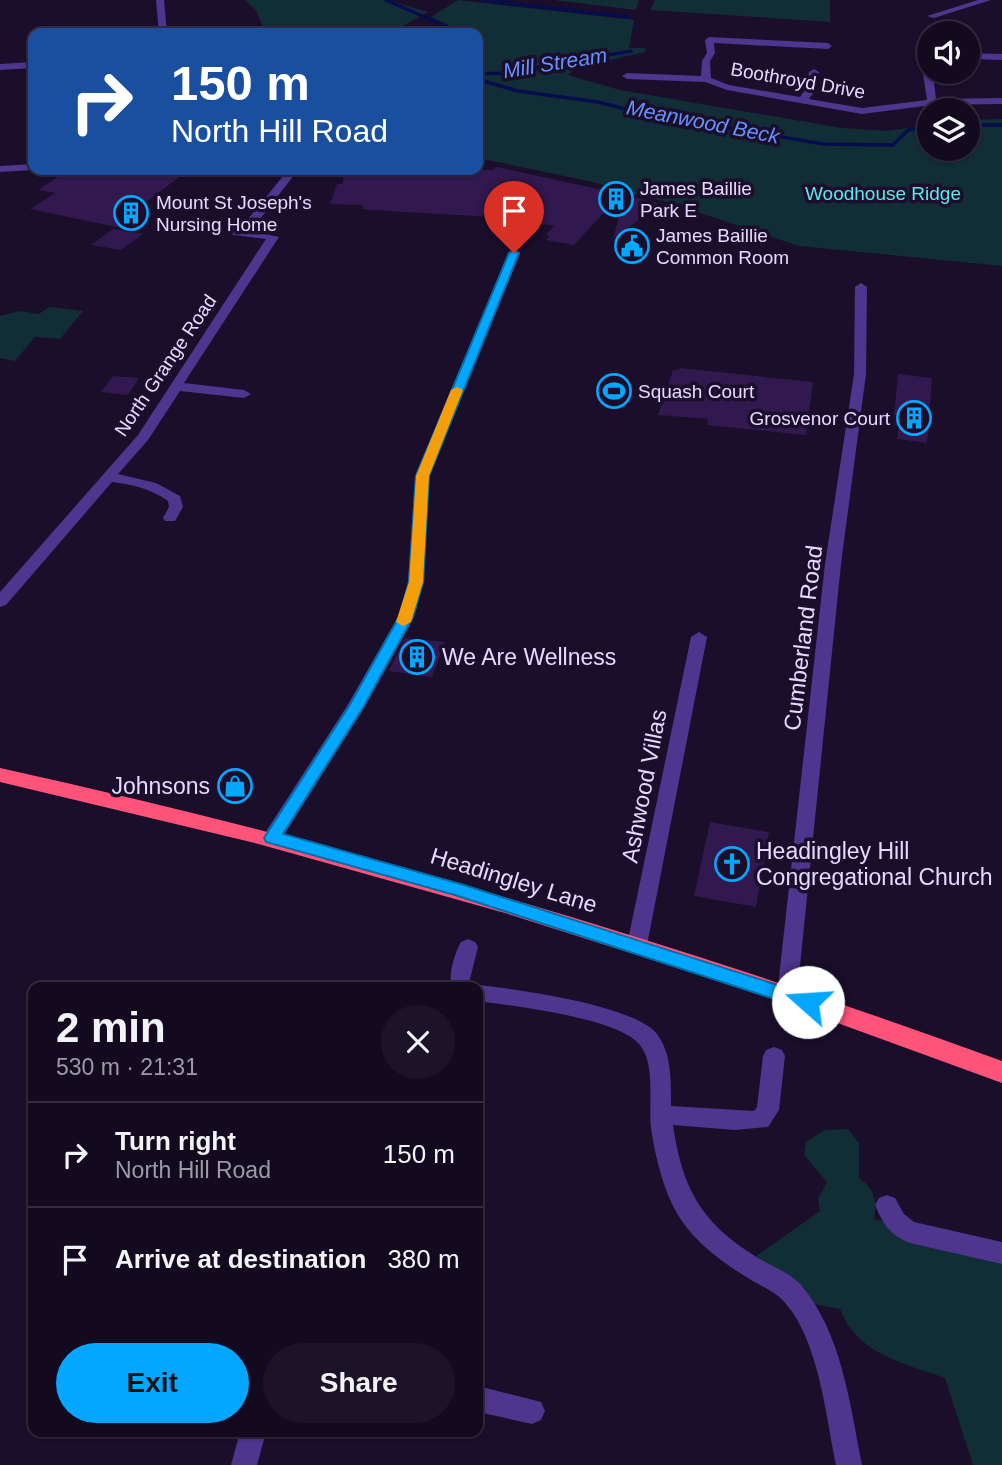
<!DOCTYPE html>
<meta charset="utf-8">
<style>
:root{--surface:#140a20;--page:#1d1329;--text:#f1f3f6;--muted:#9d9aa5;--line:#332b3e;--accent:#04a7ff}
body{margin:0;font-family:Arial,sans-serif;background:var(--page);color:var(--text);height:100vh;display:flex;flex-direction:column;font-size:26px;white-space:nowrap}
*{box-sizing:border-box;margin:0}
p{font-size:23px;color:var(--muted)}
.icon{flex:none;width:38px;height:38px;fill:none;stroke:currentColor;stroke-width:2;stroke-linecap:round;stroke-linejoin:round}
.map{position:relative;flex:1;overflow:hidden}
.details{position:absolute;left:28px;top:982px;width:455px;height:455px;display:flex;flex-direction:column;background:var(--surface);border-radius:14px;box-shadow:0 2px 5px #0004,0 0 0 2px var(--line)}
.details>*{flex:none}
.banner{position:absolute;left:28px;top:28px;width:455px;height:147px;border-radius:14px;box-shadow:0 2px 5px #0004,0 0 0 2px var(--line);background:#1a4fa0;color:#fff;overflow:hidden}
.buttons{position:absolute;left:917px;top:21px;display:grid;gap:14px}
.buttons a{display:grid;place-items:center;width:63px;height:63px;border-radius:50%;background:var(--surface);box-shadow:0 2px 5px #0004,0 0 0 2px var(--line);font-size:35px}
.pin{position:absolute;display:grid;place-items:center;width:60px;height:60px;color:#fff;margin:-72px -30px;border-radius:50% 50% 50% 0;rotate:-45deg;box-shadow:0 0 7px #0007}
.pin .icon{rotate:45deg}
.me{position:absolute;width:77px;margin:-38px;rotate:289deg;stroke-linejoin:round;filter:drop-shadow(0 0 5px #0008)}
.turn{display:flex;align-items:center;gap:24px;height:147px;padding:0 28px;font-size:32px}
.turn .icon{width:91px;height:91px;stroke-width:2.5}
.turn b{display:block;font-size:49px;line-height:60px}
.round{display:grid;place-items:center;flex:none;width:74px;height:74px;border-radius:37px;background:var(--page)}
.head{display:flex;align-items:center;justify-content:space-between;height:119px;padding:0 28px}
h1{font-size:42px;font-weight:700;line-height:52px}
.cta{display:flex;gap:14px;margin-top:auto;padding:14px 28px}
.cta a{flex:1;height:80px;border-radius:42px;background:var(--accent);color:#111;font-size:28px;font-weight:700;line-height:80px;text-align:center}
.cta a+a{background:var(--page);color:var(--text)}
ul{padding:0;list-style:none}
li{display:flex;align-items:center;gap:21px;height:105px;padding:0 28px;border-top:2px solid var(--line)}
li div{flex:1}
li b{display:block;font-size:26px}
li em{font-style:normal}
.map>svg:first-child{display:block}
.green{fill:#112d36}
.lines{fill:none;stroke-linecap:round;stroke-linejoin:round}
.stream{stroke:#060d4c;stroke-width:3.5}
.building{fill:#31184e}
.minor{fill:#4f358e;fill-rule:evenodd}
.highway{fill:#ff537a;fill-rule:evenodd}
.route{fill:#04a7ff;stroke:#036da6;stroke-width:2}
.slow{fill:#f59e0b}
.labels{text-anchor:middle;stroke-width:7;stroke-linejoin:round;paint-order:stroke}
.far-street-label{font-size:19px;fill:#e6d8ff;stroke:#1a0e2b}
.far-poi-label{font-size:19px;fill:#e6d8ff;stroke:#1a0e2b;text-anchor:start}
.far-park-label{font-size:19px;fill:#58eaeb;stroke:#1a0e2b}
.far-water-label{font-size:21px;font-style:italic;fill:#6692ff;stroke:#1a0e2b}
.street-label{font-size:23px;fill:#e6d8ff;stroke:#1a0e2b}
.poi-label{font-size:23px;fill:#e6d8ff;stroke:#1a0e2b;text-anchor:start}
</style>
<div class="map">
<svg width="1002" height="1465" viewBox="0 0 1002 1465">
<rect width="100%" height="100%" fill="#1a0e2b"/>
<path class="green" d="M245 0H389L428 12 390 33H266L255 9Z
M458 0 634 20 629 48H645V52L576 68 568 75 620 90 842 128 887 131 929 125V149H968V120L1002 119V266L799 246 670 203 588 181 478 158V33H465L431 17Z
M553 0H639L636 10Z
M655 0H830V22L650 10Z
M49 307 83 311 60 339 35 337 15 361 0 358V316L19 311 39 314Z
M848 1129 859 1143V1178C875 1189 877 1201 874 1219L1002 1247V1465H973L945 1378C903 1363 857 1354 840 1309L808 1303 756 1256 820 1211 818 1199 827 1182 804 1155 806 1142 825 1130Z"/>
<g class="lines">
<path class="stream" d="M386 0 461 33
M483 0 628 17
M478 73 480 80 518 91 598 102 637 112 823 144 893 145 908 130 929 127
M478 74 507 73 631 51
M968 125H1002"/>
</g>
<path class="building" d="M497 167 621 194 574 245 546 240 550 236 546 235 554 226 509 218 372 210 362 209 363 205 330 204 337 184H343L344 170H493Z
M68 170H189L134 211 152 214 131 230 30 209 55 193 38 190Z
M625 195 661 204 613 239Z
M113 229 143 234 121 250 91 245Z
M680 368 813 382 806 435 707 425 708 419 658 415 673 370H679Z
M898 374 932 378 927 443 897 439 899 425H895L897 415H894Z
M113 376 139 378 128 395 101 392Z
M405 638 445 642 432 677 389 671Z
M710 822 769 832 756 907 694 896Z"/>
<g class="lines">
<path class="minor" d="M156 0H164L167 33H159Z
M978 0H991L934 18 927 16Z
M709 37 828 43 832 46 828 49 714 43 715 53 710 61 711 78 729 85 800 97 806 89 809 72 814 69 819 72 816 89 809 99 862 108 927 100 923 73 928 70 933 73 936 99 1002 98V104L932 105 862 114 727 90 705 82 627 79 622 76 627 73 701 76 702 61 707 53 705 40Z
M968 53 1002 54V60L968 59Z
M33 62V68L0 70V64Z
M33 164V170L0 172V166Z
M288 170H298L251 231 279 237 184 383 244 390 251 394 244 398 180 391 148 440 118 474 156 483 180 496 183 507 175 521H165L163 518 169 507 168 501C151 489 132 484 112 482L6 605 0 607V592L138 435 266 239 234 235 228 232 240 229Z
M510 251 520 253 429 476 424 582 414 617 365 706 279 843H265L263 838 265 833 347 706 398 617 408 582 415 476Z
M861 283 867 287 866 374 841 564 797 995 794 1001 787 1003 780 1001 777 995 825 564 854 374 855 287Z
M699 632 707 637 647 945 644 950 637 953 630 950 627 945 691 637Z
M468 939 475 942 478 947 470 979 471 987H451C449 973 454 954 461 942Z
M478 985C516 989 634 1005 657 1034 672 1054 671 1082 671 1106L754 1111 757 1107 763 1056 766 1050 774 1047 782 1050 785 1056 779 1110 768 1127 735 1130 673 1125C682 1187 700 1222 755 1256 769 1265 789 1272 800 1284 842 1332 850 1405 862 1465H836C826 1417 818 1330 778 1296 770 1290 760 1285 751 1280 719 1260 689 1239 672 1204 661 1180 655 1154 651 1128 648 1102 657 1059 636 1041 609 1017 515 1006 478 1001V987H471Z
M887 1195 895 1198 904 1214 914 1222 1002 1242V1264L910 1243C890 1235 883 1224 875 1205L879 1198Z
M478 1386 541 1402 545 1411 541 1420 532 1424 478 1412Z
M240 1432H266L257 1465H231Z"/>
<path class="highway" d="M0 768C344 844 671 940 1002 1061V1083L747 990 505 913 255 843 0 782Z"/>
</g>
<path class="route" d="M514 250 519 253 429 476 423 582 413 617 364 706 283 834 464 885 815 997 818 1002 815 1008 808 1010 455 895 266 842 264 838 349 706 399 617 409 582 416 476 509 253Z"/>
<path class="slow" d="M457 387 463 390 429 476 423 582 411 622 403 626 396 622 409 582 416 476 451 390Z"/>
<defs>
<g id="building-ring" transform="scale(1.75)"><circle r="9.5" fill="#1a0e2b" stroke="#04a7ff" stroke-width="1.5"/><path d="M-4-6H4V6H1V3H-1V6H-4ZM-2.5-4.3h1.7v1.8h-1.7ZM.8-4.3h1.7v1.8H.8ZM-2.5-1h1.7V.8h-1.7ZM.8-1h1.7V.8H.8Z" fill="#04a7ff"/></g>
<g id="civic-ring" transform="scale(1.75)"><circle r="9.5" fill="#1a0e2b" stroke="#04a7ff" stroke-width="1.5"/><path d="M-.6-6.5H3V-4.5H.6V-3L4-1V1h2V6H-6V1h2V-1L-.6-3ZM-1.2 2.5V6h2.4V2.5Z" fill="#04a7ff"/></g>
<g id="stadium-ring" transform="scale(1.75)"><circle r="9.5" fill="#1a0e2b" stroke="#04a7ff" stroke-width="1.5"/><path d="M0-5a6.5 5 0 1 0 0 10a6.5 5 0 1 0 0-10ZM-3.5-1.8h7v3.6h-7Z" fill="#04a7ff"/></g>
<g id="shop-ring" transform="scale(1.75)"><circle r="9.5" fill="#1a0e2b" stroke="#04a7ff" stroke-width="1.5"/><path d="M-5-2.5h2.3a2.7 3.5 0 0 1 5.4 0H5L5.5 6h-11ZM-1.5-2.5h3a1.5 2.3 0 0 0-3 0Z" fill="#04a7ff"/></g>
<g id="church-ring" transform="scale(1.75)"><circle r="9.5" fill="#1a0e2b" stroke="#04a7ff" stroke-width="1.5"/><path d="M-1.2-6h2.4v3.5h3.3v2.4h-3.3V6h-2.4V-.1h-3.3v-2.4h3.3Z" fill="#04a7ff"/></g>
</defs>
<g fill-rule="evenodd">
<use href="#building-ring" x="616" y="199"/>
<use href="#building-ring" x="131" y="213"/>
<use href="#civic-ring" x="632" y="246"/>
<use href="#stadium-ring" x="614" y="391"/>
<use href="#building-ring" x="914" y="418"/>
<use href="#building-ring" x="417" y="657"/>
<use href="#shop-ring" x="235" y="786"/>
<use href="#church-ring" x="732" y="864"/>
</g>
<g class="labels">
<g class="far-street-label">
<text transform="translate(798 80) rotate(10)" y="7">Boothroyd Drive</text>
<text transform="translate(165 365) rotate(-56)" y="7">North Grange Road</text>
</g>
<g class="far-poi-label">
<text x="640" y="195">James Baillie<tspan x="640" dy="22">Park E</tspan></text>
<text x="156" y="209">Mount St Joseph's<tspan x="156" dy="22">Nursing Home</tspan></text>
<text x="656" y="242">James Baillie<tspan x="656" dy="22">Common Room</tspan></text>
<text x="638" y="398">Squash Court</text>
<text x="890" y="425" text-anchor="end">Grosvenor Court</text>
</g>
<g class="far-park-label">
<text x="883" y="200">Woodhouse Ridge</text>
</g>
<g class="far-water-label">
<text transform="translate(555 63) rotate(-9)" y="7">Mill Stream</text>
<text transform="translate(703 122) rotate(11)" y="7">Meanwood Beck</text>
</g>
<g class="street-label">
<text transform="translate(803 638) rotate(-83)" y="8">Cumberland Road</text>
<text transform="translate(644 786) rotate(-79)" y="8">Ashwood Villas</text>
<text transform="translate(514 880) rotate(17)" y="8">Headingley Lane</text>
</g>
<g class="poi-label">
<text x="442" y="665">We Are Wellness</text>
<text x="210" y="794" text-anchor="end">Johnsons</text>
<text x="756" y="859">Headingley Hill<tspan x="756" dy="26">Congregational Church</tspan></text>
</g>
</g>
</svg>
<div class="buttons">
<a><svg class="icon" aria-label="sound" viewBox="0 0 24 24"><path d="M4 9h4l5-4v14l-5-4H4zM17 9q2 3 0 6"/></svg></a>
<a><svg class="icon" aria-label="layers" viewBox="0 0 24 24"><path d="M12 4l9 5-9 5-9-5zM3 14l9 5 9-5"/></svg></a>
</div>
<div class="pin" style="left:514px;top:253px;background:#d93025"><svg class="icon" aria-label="arrive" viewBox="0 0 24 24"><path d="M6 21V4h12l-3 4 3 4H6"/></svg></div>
<svg class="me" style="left:808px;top:1002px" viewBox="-20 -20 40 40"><circle r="19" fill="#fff"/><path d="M0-13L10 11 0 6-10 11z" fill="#04a7ff"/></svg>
<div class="banner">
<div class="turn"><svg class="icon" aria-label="right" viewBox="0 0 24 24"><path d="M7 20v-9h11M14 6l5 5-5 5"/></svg><div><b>150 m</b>North Hill Road</div></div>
</div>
<section class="details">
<div class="head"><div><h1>2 min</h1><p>530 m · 21:31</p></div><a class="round"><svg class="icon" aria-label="close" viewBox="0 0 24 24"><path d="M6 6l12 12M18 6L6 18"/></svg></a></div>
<ul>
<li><svg class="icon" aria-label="right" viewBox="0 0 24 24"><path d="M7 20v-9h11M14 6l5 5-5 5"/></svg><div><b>Turn right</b><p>North Hill Road</p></div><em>150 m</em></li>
<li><svg class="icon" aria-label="arrive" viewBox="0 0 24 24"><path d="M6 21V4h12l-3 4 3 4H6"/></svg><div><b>Arrive at destination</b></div><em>380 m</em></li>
</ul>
<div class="cta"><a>Exit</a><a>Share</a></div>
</section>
</div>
